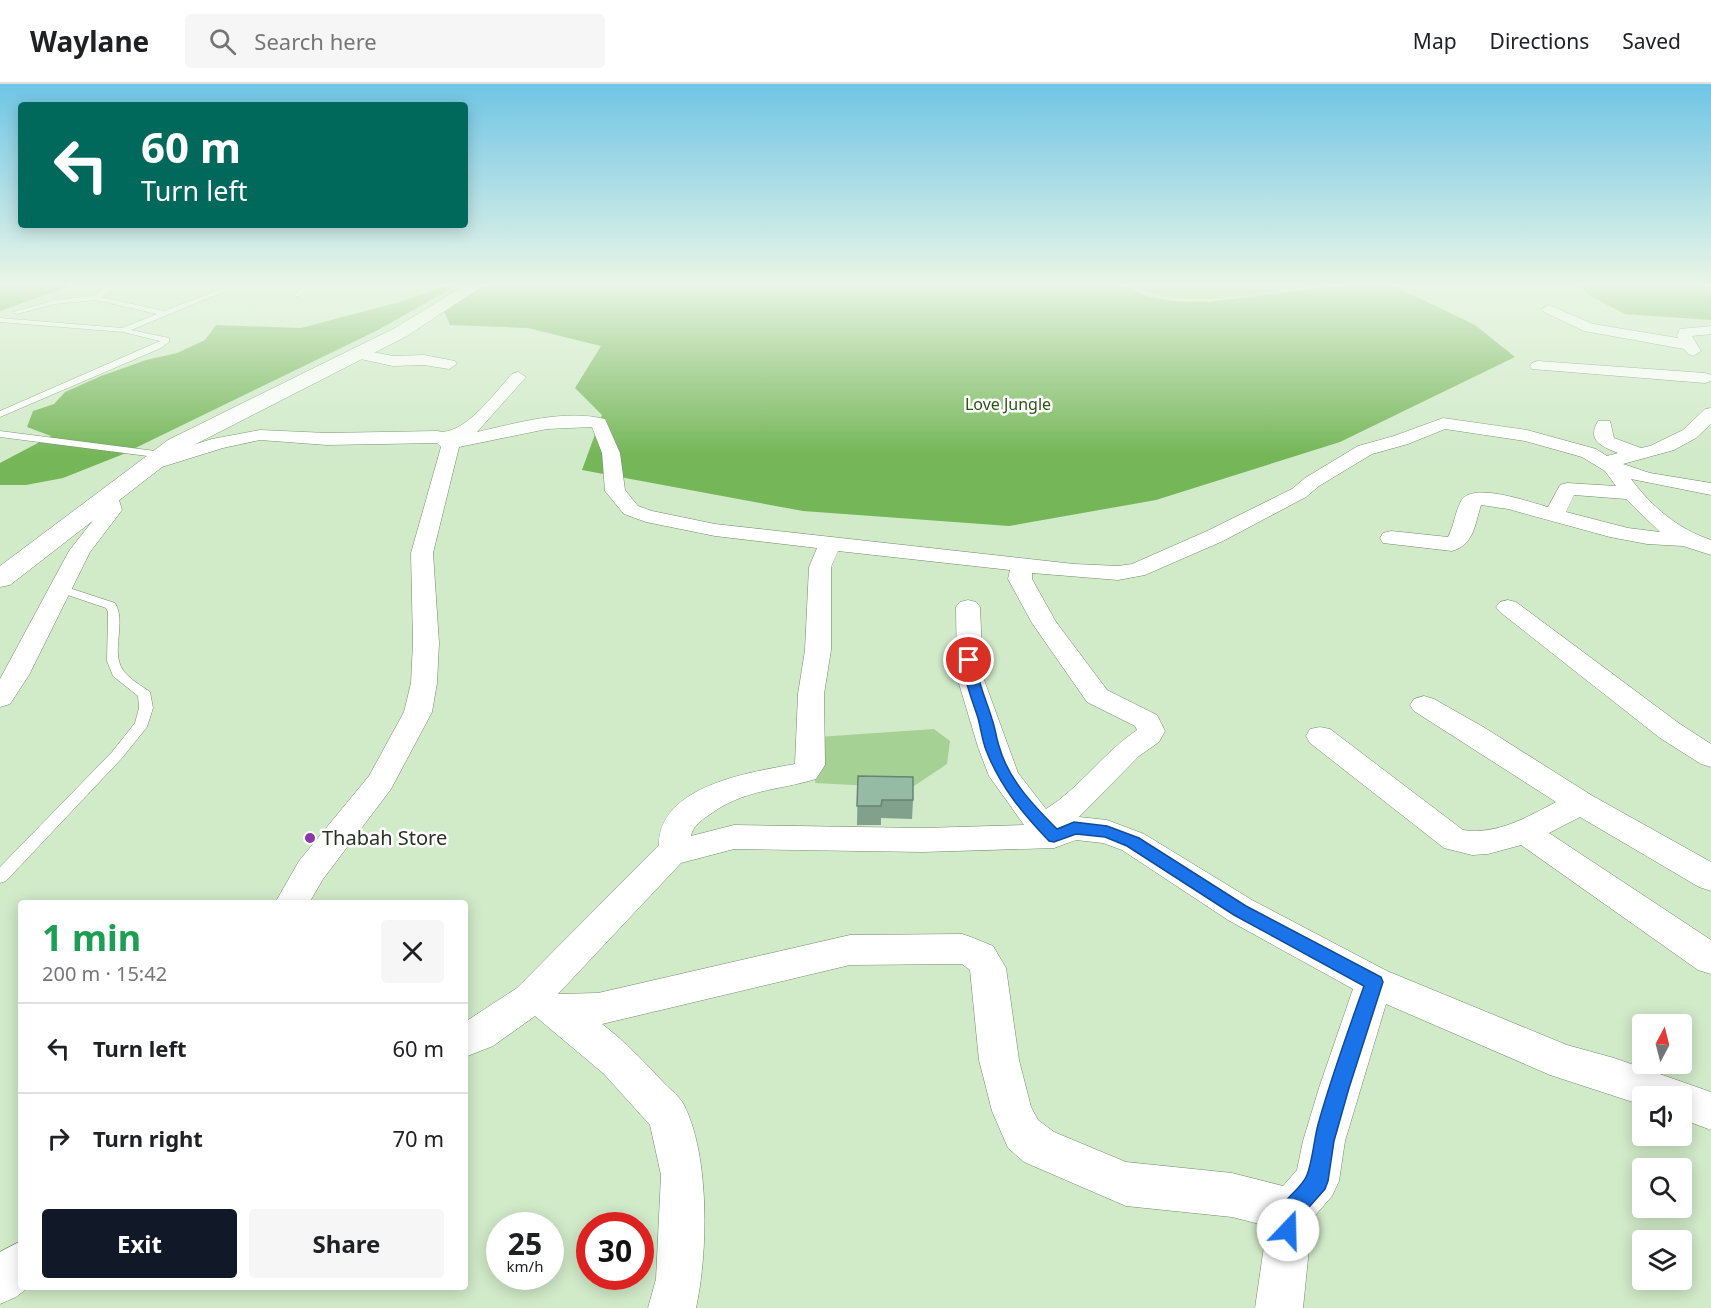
<!DOCTYPE html>
<meta charset="utf-8">
<style>
:root{--surface:#fff;--page:#f6f6f6;--text:#202124;--muted:#757577;--line:#e0e0e0;--accent:#111827}
body{margin:0;font-family:"Noto Sans",sans-serif;background:var(--page);color:var(--text);height:100vh;display:flex;flex-direction:column;font-size:22px;white-space:nowrap}
*{box-sizing:border-box;margin:0}
p{font-size:20px;color:var(--muted)}
.icon{flex:none;width:33px;height:33px;fill:none;stroke:currentColor;stroke-width:2;stroke-linecap:round;stroke-linejoin:round}
.map{position:relative;flex:1;overflow:hidden}
.drawer{position:absolute;left:18px;top:816px;width:450px;height:390px;display:flex;flex-direction:column;background:var(--surface);border-radius:6px;box-shadow:0 3px 15px #0003}
.drawer>*{flex:none}
.banner{position:absolute;left:18px;top:18px;width:450px;height:126px;border-radius:6px;box-shadow:0 3px 15px #0003;background:#00695c;color:#fff;overflow:hidden}
.needle{width:39px;rotate:7deg}
.fabs{position:absolute;left:1632px;top:930px;display:grid;gap:12px}
.fabs a{display:grid;place-items:center;width:60px;height:60px;border-radius:6px;background:var(--surface);box-shadow:0 3px 15px #0003;font-size:30px}
.speed{position:absolute;left:486px;top:1128px;display:flex;gap:12px;font-size:30px;font-weight:700;text-align:center}
.speed>*{display:grid;place-content:center;width:78px;height:78px;border-radius:50%;background:var(--surface);box-shadow:0 3px 15px #0003;line-height:1}
.speed small{font-size:15px;font-weight:400}
.speed .limit{border:9px solid #d22;background:#fff;color:#111}
.pin{position:absolute;display:grid;place-items:center;width:51px;height:51px;color:#fff;margin:-26px;border:3px solid #fff;border-radius:50%;box-shadow:0 2px 6px #0007}
.me{position:absolute;width:66px;margin:-33px;rotate:21deg;stroke-linejoin:round;filter:drop-shadow(0 0 4px #0008)}
.turn{display:flex;align-items:center;gap:21px;height:126px;padding:0 24px;font-size:27px}
.turn .icon{width:78px;height:78px;stroke-width:2.5}
.turn b{display:block;font-size:42px;line-height:51px}
.round{display:grid;place-items:center;flex:none;width:63px;height:63px;border-radius:6px;background:var(--page)}
.overview{display:flex;align-items:center;justify-content:space-between;height:102px;padding:0 24px}
h1{font-size:36px;font-weight:700;line-height:45px;color:#1e9e55}
.cta{display:flex;gap:12px;margin-top:auto;padding:12px 24px}
.cta a{flex:1;height:69px;border-radius:6px;background:var(--accent);color:#fff;font-size:24px;font-weight:700;line-height:69px;text-align:center}
.cta a+a{background:var(--page);color:var(--text)}
ul{padding:0;list-style:none}
li{display:flex;align-items:center;gap:18px;height:90px;padding:0 24px;border-top:2px solid var(--line)}
li div{flex:1}
li b{display:block;font-size:22px}
li em{font-style:normal}
header{display:flex;align-items:center;gap:36px;box-sizing:border-box;height:84px;padding:0 30px;background:var(--surface);border-bottom:2px solid var(--line)}
header strong{font-size:28px}
nav{display:flex;gap:33px;margin-inline-start:auto;font-size:21px}
.search{width:420px;height:54px;background:var(--page);display:flex;align-items:center;gap:15px;box-sizing:border-box;padding:0 21px;border-radius:6px;color:var(--muted);font-size:22px}
.map>svg:first-child{display:block}
.green{fill:#a6d194}
.forest{fill:#75b658}
.lines{fill:none;stroke-linecap:round;stroke-linejoin:round}
.service-casing{stroke:#73896b;stroke-width:1}
.minor-casing{stroke:#73896b;stroke-width:1}
.tertiary-casing{stroke:#73896b;stroke-width:1}
.service{fill:#fff;fill-rule:evenodd}
.minor{fill:#fff;fill-rule:evenodd}
.tertiary{fill:#fff;fill-rule:evenodd}
.wall{fill:#81a18d}
.building{fill:#96bba4;stroke:#698373;stroke-width:1.5}
.route{fill:#1a73e8;stroke:#114b97;stroke-width:1.5}
.poi-dot{fill:#8b37a6;stroke:#fff;stroke-width:2}
.labels{text-anchor:middle;stroke-width:5;stroke-linejoin:round;paint-order:stroke}
.far-park-label{font-size:16px;fill:#2a5414;stroke:#fff}
.poi-label{font-size:20px;fill:#283225;stroke:#fff;text-anchor:start}
</style>
<header>
<strong>Waylane</strong>
<div class="search"><svg class="icon" aria-label="search" viewBox="0 0 24 24"><circle cx="10" cy="10" r="6"/><path d="M15 15l6 6"/></svg>Search here</div>
<nav><a>Map</a><a>Directions</a><a>Saved</a></nav>
</header>
<div class="map">
<svg width="1711" height="1224" viewBox="0 0 1711 1224">
<rect width="100%" height="100%" fill="#d1eac8"/>
<path class="green" d="M1134 201H1316C1260 208 1185 229 1134 201Z
M934 645 950 657 947 680 911 704 815 699 818 653Z"/>
<path class="forest" d="M0 201H73L0 227Z
M449 201H457L378 246 121 371 63 394 26 401H0V379L51 352 27 343 33 327 54 320 65 308 101 292 146 276 177 269 205 256 216 241 301 244 399 218Z
M480 201H1124L1146 212 1172 217 1207 218 1346 201H1392L1475 241 1515 273 1340 358 1156 416 1009 442 803 427 582 386 602 331 575 304 601 262 528 244 450 241 444 227Z
M1579 201H1711V236L1625 230 1590 212Z"/>
<g class="lines">
<g class="service-casing">
<path id="service" d="M109 201H116L101 213 164 227 232 201H240L131 246 169 254V258L161 264 0 333V327L160 257 123 248 0 238V234L122 244 157 230 96 216 55 220 17 230 13 228 55 216 94 212Z
M305 201H312L299 212H295V210Z
M0 347 163 368 168 371 163 374 0 353Z
M60 501 115 519C127 539 110 567 123 586 129 595 142 602 150 608L153 624 147 643 122 674 6 797 0 799V783L112 668 135 639 139 624 138 612 113 592 107 577 108 528 106 524 56 507 54 505 56 503Z"/>
</g>
<g class="minor-casing">
<path id="minor" d="M1549 221 1593 240 1678 254 1677 251 1680 245 1711 242V250L1692 252 1701 267 1693 272 1688 270 1684 265 1584 247 1544 228 1542 225Z
M357 265 393 272 424 271 455 277 457 280 449 285 424 281 393 282 351 273 349 270 351 267Z
M1538 277 1705 289 1711 291V297L1705 299 1532 285 1530 282 1532 279Z
M518 288 526 293 477 348C517 339 564 325 605 335L620 369 625 406 638 422 652 427 715 440 1074 480 1118 482 1132 480 1207 447 1292 405 1305 394 1358 362 1394 352 1443 334 1527 346 1596 365 1607 372 1618 369C1603 363 1586 357 1598 337H1610L1614 354 1641 364 1650 362 1683 346 1705 325 1711 324V340L1696 354 1674 366 1623 380 1650 389 1711 399V411L1631 395C1652 423 1678 445 1711 456V471L1683 462 1647 460 1610 453 1508 425 1481 421C1475 440 1474 461 1452 467L1383 459 1380 454 1383 449 1391 447 1448 453C1454 442 1455 428 1461 417 1472 397 1529 418 1548 423L1560 401 1567 399 1616 402 1605 387 1582 373 1525 357 1445 345 1408 360 1372 370 1319 402 1306 413 1223 457 1145 491 1118 496 1032 489V495L1056 538 1107 606 1157 631 1165 647 1159 658 1139 672 1079 733 1107 736 1144 750 1252 816 1387 887 1567 961 1614 974 1711 1008V1046L1682 1035V1012H1642V1021L1550 991 1386 920 1345 1057 1339 1097 1332 1112 1312 1135 1303 1224H1255L1267 1142 1232 1133 1126 1122 1024 1078 1008 1064 992 1027 979 976 970 886 962 880 850 881 602 940C626 958 645 979 665 1000 671 1006 680 1013 684 1021 710 1072 708 1169 696 1224H648L656 1195 661 1091 650 1041 604 990 535 932 493 962 465 973V938L517 904 659 761C659 701 752 688 795 680L798 610 805 566 809 483 817 464 715 452 646 438 624 430 605 407 602 369 592 343 547 345 459 363 433 469 439 559 437 599 432 628 391 705 323 795 309 819H275L299 777 369 692 404 628 411 599 413 559 411 469 441 363 437 359 327 361 260 356 223 364 152 386 145 384 142 380 145 376 212 355 260 346 327 349 437 347C463 354 496 307 512 290ZM1574 411 1626 415 1660 448 1628 444 1566 428ZM838 467 1010 486 1008 495 1032 539 1087 618 1135 642 1137 646C1103 669 1080 704 1046 725L1018 689 983 593 980 523 976 518 968 516 960 518 956 523 957 593 978 663 989 692 1024 741 923 744 734 741 691 752C693 742 700 737 709 731 744 705 776 707 816 695L825 681 824 610 831 566V483ZM1076 756 1103 759 1122 766 1228 836 1353 905 1319 1004 1303 1057 1297 1086 1283 1102 1232 1089 1126 1078 1054 1048 1038 1036 1031 1023 1019 976 1006 884 993 862 971 853 962 850 850 851 598 909 558 910 681 779 734 765 923 768 1054 764Z
M106 410 119 416 122 426 90 468 29 591 10 620 0 623V595L69 467 102 425 96 416 99 412Z
M1508 516 1516 518 1680 640 1711 660V683L1701 680 1660 654 1500 528 1496 523 1500 518Z
M1424 612 1434 615 1485 644 1591 711 1711 778V807L1699 803 1580 733 1549 749 1711 856V890L1698 886 1521 761 1488 770 1472 771 1444 764 1310 659 1306 652 1310 645 1320 643 1330 645 1463 746C1498 751 1527 733 1556 718L1414 627 1410 621 1414 615Z
M21 1157V1203H29L16 1213 0 1220V1168Z"/>
</g>
<g class="tertiary-casing">
<path id="tertiary" d="M465 201H484L407 252 184 366 10 501 0 503V482L168 356 395 244Z"/>
</g>
<use href="#service" class="service"/>
<use href="#minor" class="minor"/>
<use href="#tertiary" class="tertiary"/>
</g>
<path class="wall" d="M858 692 913 716 912 735 881 734V741H857Z"/>
<path class="building" d="M858 692 913 693V716H882L881 722H857Z"/>
<linearGradient id="sky" x2="0" y2="1"><stop stop-color="#6fc5e5"/><stop offset="0.54" stop-color="#eaf6e6"/><stop offset="1" stop-color="#eaf6e6" stop-opacity="0"/></linearGradient>
<rect width="1711" height="372" fill="url(#sky)"/>
<path class="route" d="M969 573 976 576C977 597 986 615 992 635 995 643 996 653 999 662 1008 695 1033 721 1057 745L1074 738 1107 742 1139 754 1246 822 1381 893 1383 898 1349 1004 1334 1057 1328 1097 1325 1105 1302 1131 1297 1154 1288 1157 1280 1154C1266 1119 1298 1113 1307 1091 1313 1076 1314 1053 1319 1037 1332 991 1348 947 1364 902L1234 831 1127 762 1105 753 1076 750 1054 758 1049 757C1022 729 1000 702 986 666 982 656 981 645 978 634 972 615 964 597 963 576Z"/>
<circle class="poi-dot" cx="310" cy="754" r="6"/>
<g class="labels">
<g class="far-park-label">
<text x="1008" y="326">Love Jungle</text>
</g>
<g class="poi-label">
<text x="322" y="761">Thabah Store</text>
</g>
</g>
</svg>
<div class="fabs">
<a><svg class="needle" viewBox="-14 -14 28 28"><path d="M0-13l5 13h-10z" fill="#e53935"/><path d="M0 13l5-13h-10z" fill="#757577"/></svg></a>
<a><svg class="icon" aria-label="sound" viewBox="0 0 24 24"><path d="M4 9h4l5-4v14l-5-4H4zM17 9q2 3 0 6"/></svg></a>
<a><svg class="icon" aria-label="search" viewBox="0 0 24 24"><circle cx="10" cy="10" r="6"/><path d="M15 15l6 6"/></svg></a>
<a><svg class="icon" aria-label="layers" viewBox="0 0 24 24"><path d="M12 4l9 5-9 5-9-5zM3 14l9 5 9-5"/></svg></a>
</div>
<div class="speed"><div>25<small>km/h</small></div><div class="limit">30</div></div>
<div class="pin" style="left:969px;top:576px;background:#d93025"><svg class="icon" aria-label="arrive" viewBox="0 0 24 24"><path d="M6 21V4h12l-3 4 3 4H6"/></svg></div>
<svg class="me" style="left:1288px;top:1146px" viewBox="-20 -20 40 40"><circle r="19" fill="#fff"/><path d="M0-13L10 11 0 6-10 11z" fill="#1a73e8"/></svg>
<div class="banner">
<div class="turn"><svg class="icon" aria-label="left" viewBox="0 0 24 24"><path d="M17 20v-9H6M10 6l-5 5 5 5"/></svg><div><b>60 m</b>Turn left</div></div>
</div>
<section class="drawer">
<div class="overview"><div><h1>1 min</h1><p>200 m · 15:42</p></div><a class="round"><svg class="icon" aria-label="close" viewBox="0 0 24 24"><path d="M6 6l12 12M18 6L6 18"/></svg></a></div>
<ul>
<li><svg class="icon" aria-label="left" viewBox="0 0 24 24"><path d="M17 20v-9H6M10 6l-5 5 5 5"/></svg><div><b>Turn left</b></div><em>60 m</em></li>
<li><svg class="icon" aria-label="right" viewBox="0 0 24 24"><path d="M7 20v-9h11M14 6l5 5-5 5"/></svg><div><b>Turn right</b></div><em>70 m</em></li>
</ul>
<div class="cta"><a>Exit</a><a>Share</a></div>
</section>
</div>
